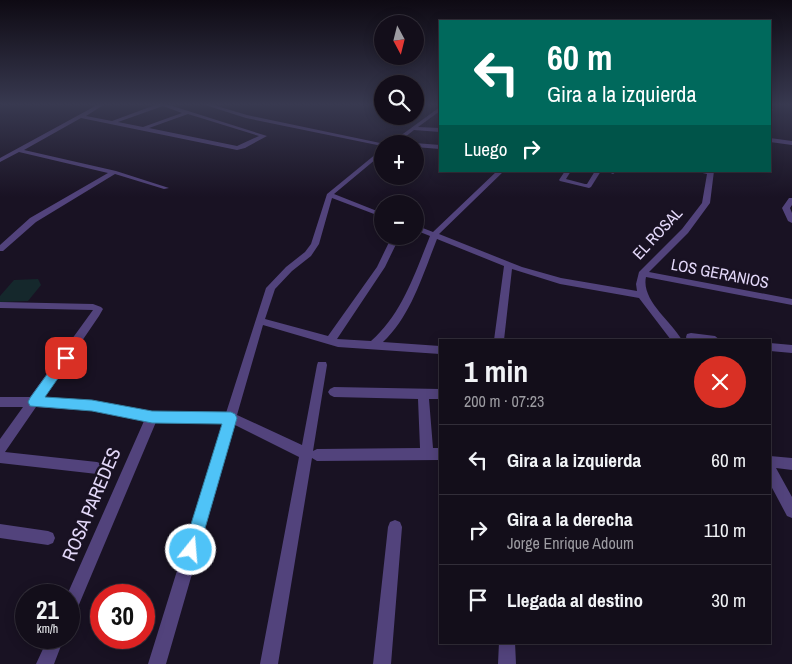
<!DOCTYPE html>
<html lang="es">
<meta charset="utf-8">
<style>
:root{--surface:#130e1a;--page:#1c1723;--text:#f1f3f6;--muted:#9d9ca2;--line:#322e39}
body{margin:0;font-family:"Archivo Narrow",sans-serif;background:var(--page);color:var(--text);height:100vh;display:flex;flex-direction:column;font-size:19px;white-space:nowrap}
*{box-sizing:border-box;margin:0}
p{font-size:16px;color:var(--muted)}
.icon{flex:none;width:28px;height:28px;fill:none;stroke:currentColor;stroke-width:2;stroke-linecap:round;stroke-linejoin:round}
.map{position:relative;flex:1;overflow:hidden}
.side{position:absolute;left:439px;top:339px;width:332px;height:305px;display:flex;flex-direction:column;background:var(--surface);border-radius:0px;box-shadow:0 2px 12px #0003,0 0 0 1px var(--line)}
.side>*{flex:none}
.hud{position:absolute;left:439px;top:20px;width:332px;height:152px;border-radius:0px;box-shadow:0 2px 12px #0003,0 0 0 1px var(--line);background:#00695c;color:#fff;overflow:hidden}
.needle{width:32px;rotate:173deg}
.controls{position:absolute;left:374px;top:15px;display:grid;gap:10px}
.controls a{display:grid;place-items:center;width:50px;height:50px;border-radius:50%;background:var(--surface);box-shadow:0 2px 12px #0003,0 0 0 1px var(--line);font-size:25px}
.speed{position:absolute;left:15px;top:584px;display:flex;gap:10px;font-size:25px;font-weight:700;text-align:center}
.speed>*{display:grid;place-content:center;width:65px;height:65px;border-radius:50%;background:var(--surface);box-shadow:0 2px 12px #0003,0 0 0 1px var(--line);line-height:1}
.speed small{font-size:12px;font-weight:400}
.speed .limit{border:8px solid #d22;background:#fff;color:#111}
.pin{position:absolute;display:grid;place-items:center;width:42px;height:42px;color:#fff;margin:-21px;border-radius:10px;box-shadow:0 2px 8px #0006}
.me{position:absolute;width:55px;margin:-28px;rotate:17deg;stroke-linejoin:round;filter:drop-shadow(0 0 4px #0008)}
.turn{display:flex;align-items:center;gap:18px;height:105px;padding:0 25px;font-size:22px}
.turn .icon{width:65px;height:65px;stroke-width:2.5}
.turn b{display:block;font-size:35px;line-height:42px}
.then{display:flex;align-items:center;height:48px;padding:0 25px;background:#0003;gap:10px;font-size:19px}
.round{display:grid;place-items:center;flex:none;width:52px;height:52px;border-radius:26px;background:var(--page)}
.summary{display:flex;align-items:center;justify-content:space-between;height:85px;padding:0 25px}
h1{font-size:30px;font-weight:700;line-height:38px}
ul{padding:0;list-style:none}
li{display:flex;align-items:center;gap:15px;height:70px;padding:0 25px;border-top:1px solid var(--line)}
li div{flex:1}
li b{display:block;font-size:19px}
li em{font-style:normal}
.map>svg:first-child{display:block}
.green{fill:#15282c}
.lines{fill:none;stroke-linecap:round;stroke-linejoin:round}
.minor{fill:#52437c;fill-rule:evenodd}
.route{fill:#4fc3f7;stroke:#337fa1}
.labels{text-anchor:middle;stroke-width:5;stroke-linejoin:round;paint-order:stroke}
.street-label{font-size:16px;fill:#e4d9fa;stroke:#191223}
.near-street-label{font-size:19px;fill:#e4d9fa;stroke:#191223}
</style>
<div class="map">
<svg width="792" height="664" viewBox="0 0 792 664">
<rect width="100%" height="100%" fill="#191223"/>
<path class="green" d="M38 279 41 285 28 301 0 302V296L14 280Z"/>
<g class="lines">
<path class="minor" d="M99 104H105L86 116 112 121 158 104H166L267 136 245 148 237 150 81 118 24 150 116 171 169 188 164 189 115 174 36 222 3 251H0V245L30 218 108 173 19 152 0 162V158ZM163 106 182 113 143 127 118 122ZM188 114 259 136 237 146 149 128Z
M202 104H210L247 115 385 144H382V146L246 118Z
M770 106 773 110 770 112Z
M440 107V111L418 127 440 128V132L414 130 396 144H389Z
M770 138 792 141V145L770 142Z
M415 143 440 145V149L415 147V144H413Z
M382 149V154L334 194 382 213V217L332 198 319 244 311 256 292 271 275 289 265 319 328 336 377 267 392 236H400L385 267 337 339 371 341C402 314 415 273 430 236L415 230V225L433 232 497 171H504L439 234 522 267 561 278 637 291 636 284 639 272 682 229 702 203 707 174 694 171H714L710 203 688 233 649 272 792 299V305L646 277C641 300 671 321 682 340H671L639 298 560 284 512 269 504 340H494L504 266 437 239C423 274 411 316 383 342L440 346V354L338 347 263 325 237 415 302 445 317 365 318 362H326L327 365 313 451 317 449 420 448 418 399 334 397 330 395 328 392 330 389 334 387 440 389V399H429L433 448H440V460L317 461 312 458 278 664H260L299 457 235 425 166 664H148L223 423 156 422 75 614 69 616V595H67L144 421 92 411 36 407 5 452 97 462 102 464 103 468 102 472 97 474 0 463V439L23 407H0V397H30L93 310 0 308V302L93 304 101 307 103 309 99 316 43 398 92 401 152 412 226 413 266 288 286 267 305 252 311 244 327 194Z
M565 171H571L566 179 585 184H587L595 171H601L591 187 589 188 560 181 559 180Z
M606 171H616V172L613 174Z
M789 198H792V205L790 208 792 213V223L788 221 782 208Z
M691 333 715 336 720 340H687L686 337 687 334Z
M770 343 792 345V353L770 351Z
M770 456 792 458V470L776 468 792 497V518L787 516 770 484Z
M395 520 400 522 402 527 391 664H373L388 527 390 522Z
M0 524 48 531 53 533 55 538 53 543 48 545 0 538Z
M48 638H64L54 664H36Z
M499 642H515L516 664H498Z"/>
</g>
<linearGradient id="sky" x2="0" y2="1"><stop stop-color="#0e0a13"/><stop offset="0.53" stop-color="#383950"/><stop offset="1" stop-color="#383950" stop-opacity="0"/></linearGradient>
<rect width="792" height="197" fill="url(#sky)"/>
<path class="route" d="M66 353 70 355 72 358 45 397 92 400 152 411 231 412 235 414 237 418 197 556 191 559 185 556 183 550 222 424 152 423 92 411 30 406 28 402 30 398 61 355Z"/>
<g class="labels">
<g class="street-label">
<text transform="translate(657 233) rotate(-47)" y="6">EL ROSAL</text>
<text transform="translate(720 273) rotate(11)" y="6">LOS GERANIOS</text>
</g>
<g class="near-street-label">
<text transform="translate(91 504) rotate(-67)" y="7">ROSA PAREDES</text>
</g>
</g>
</svg>
<div class="controls">
<a><svg class="needle" viewBox="-14 -14 28 28"><path d="M0-13l5 13h-10z" fill="#e53935"/><path d="M0 13l5-13h-10z" fill="#9d9ca2"/></svg></a>
<a><svg class="icon" aria-label="search" viewBox="0 0 24 24"><circle cx="10" cy="10" r="6"/><path d="M15 15l6 6"/></svg></a>
<a>+</a>
<a>−</a>
</div>
<div class="speed"><div>21<small>km/h</small></div><div class="limit">30</div></div>
<div class="pin" style="left:66px;top:358px;background:#d93025"><svg class="icon" aria-label="arrive" viewBox="0 0 24 24"><path d="M6 21V4h12l-3 4 3 4H6"/></svg></div>
<svg class="me" style="left:191px;top:550px" viewBox="-20 -20 40 40"><circle r="17" fill="#4fc3f7" stroke="#fff" stroke-width="3"/><path d="M0-11L8 9 0 5-8 9z" fill="#fff"/></svg>
<div class="hud">
<div class="turn"><svg class="icon" aria-label="left" viewBox="0 0 24 24"><path d="M17 20v-9H6M10 6l-5 5 5 5"/></svg><div><b>60 m</b>Gira a la izquierda</div></div>
<div class="then">Luego<svg class="icon" aria-label="right" viewBox="0 0 24 24"><path d="M7 20v-9h11M14 6l5 5-5 5"/></svg></div>
</div>
<section class="side">
<div class="summary"><div><h1>1 min</h1><p>200 m · 07:23</p></div><a class="round" style="background:#d93025;color:#fff"><svg class="icon" aria-label="close" viewBox="0 0 24 24"><path d="M6 6l12 12M18 6L6 18"/></svg></a></div>
<ul>
<li><svg class="icon" aria-label="left" viewBox="0 0 24 24"><path d="M17 20v-9H6M10 6l-5 5 5 5"/></svg><div><b>Gira a la izquierda</b></div><em>60 m</em></li>
<li><svg class="icon" aria-label="right" viewBox="0 0 24 24"><path d="M7 20v-9h11M14 6l5 5-5 5"/></svg><div><b>Gira a la derecha</b><p>Jorge Enrique Adoum</p></div><em>110 m</em></li>
<li><svg class="icon" aria-label="arrive" viewBox="0 0 24 24"><path d="M6 21V4h12l-3 4 3 4H6"/></svg><div><b>Llegada al destino</b></div><em>30 m</em></li>
</ul>
</section>
</div>
